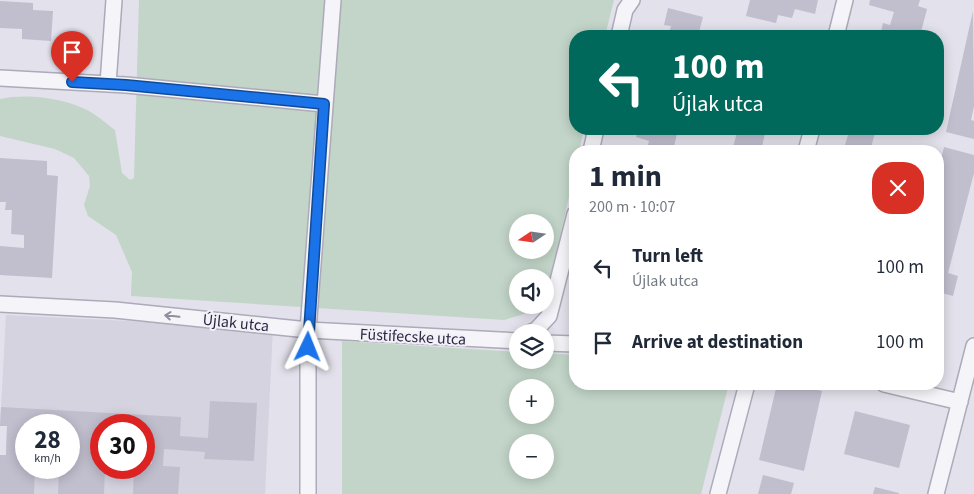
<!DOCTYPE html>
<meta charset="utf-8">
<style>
:root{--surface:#fff;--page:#f6f6f7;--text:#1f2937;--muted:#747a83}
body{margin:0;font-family:"Source Sans 3",sans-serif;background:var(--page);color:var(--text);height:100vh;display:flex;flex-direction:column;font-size:19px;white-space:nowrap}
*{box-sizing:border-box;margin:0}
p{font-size:16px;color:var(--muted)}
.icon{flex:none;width:28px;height:28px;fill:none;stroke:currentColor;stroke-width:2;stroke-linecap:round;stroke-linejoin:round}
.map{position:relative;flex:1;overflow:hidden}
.panel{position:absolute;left:569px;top:145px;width:375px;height:245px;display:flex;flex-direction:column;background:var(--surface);border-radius:20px;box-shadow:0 2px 12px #0003}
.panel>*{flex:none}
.top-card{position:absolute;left:569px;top:30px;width:375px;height:105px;border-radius:20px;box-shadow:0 2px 12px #0003;background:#00695c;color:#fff;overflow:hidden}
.needle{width:32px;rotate:257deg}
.controls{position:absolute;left:509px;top:214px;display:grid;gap:10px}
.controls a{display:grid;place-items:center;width:45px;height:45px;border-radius:50%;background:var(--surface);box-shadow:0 2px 12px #0003;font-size:25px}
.speed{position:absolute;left:15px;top:414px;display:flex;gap:10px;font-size:25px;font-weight:700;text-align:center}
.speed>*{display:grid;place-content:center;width:65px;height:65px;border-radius:50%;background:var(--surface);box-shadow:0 2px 12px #0003;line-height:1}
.speed small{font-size:12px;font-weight:400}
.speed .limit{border:8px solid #d22;background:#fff;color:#111}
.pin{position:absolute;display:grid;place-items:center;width:42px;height:42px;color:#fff;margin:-51px -21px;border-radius:50% 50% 50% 0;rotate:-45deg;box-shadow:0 0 5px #0007}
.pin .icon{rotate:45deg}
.me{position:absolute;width:55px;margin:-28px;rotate:2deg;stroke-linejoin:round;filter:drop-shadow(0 0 4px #0008)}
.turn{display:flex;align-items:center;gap:18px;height:105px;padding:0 20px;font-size:22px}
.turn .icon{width:65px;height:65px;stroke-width:2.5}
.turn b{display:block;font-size:35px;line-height:42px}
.round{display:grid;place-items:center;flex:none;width:52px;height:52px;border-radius:20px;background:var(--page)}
.head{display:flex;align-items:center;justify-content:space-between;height:85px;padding:0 20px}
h1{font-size:30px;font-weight:700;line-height:38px}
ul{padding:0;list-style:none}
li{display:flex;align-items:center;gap:15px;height:75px;padding:0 20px}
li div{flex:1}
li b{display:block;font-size:19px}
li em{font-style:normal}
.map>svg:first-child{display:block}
.built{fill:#d6d3e0;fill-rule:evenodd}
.green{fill:#c2d5c8;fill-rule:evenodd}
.building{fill:#c1bece}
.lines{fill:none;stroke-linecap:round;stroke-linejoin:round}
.street-casing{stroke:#adaab9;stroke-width:18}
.street{stroke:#f5f4f9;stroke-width:15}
.oneway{stroke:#928e9e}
.route-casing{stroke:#114b97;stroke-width:12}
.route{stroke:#1a73e8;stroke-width:9}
.labels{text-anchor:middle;stroke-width:4;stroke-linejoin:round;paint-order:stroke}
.street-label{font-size:16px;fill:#2f2844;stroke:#f2f1f8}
</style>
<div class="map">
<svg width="974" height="494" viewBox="0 0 974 494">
<rect width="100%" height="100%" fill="#e3e1eb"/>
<path class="built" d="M6 315 273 328 265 494H0V455H6L7 426H0ZM26 425H69V468H26ZM101 425H144V468H101Z"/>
<path class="green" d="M139 0H614L605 36H575V129H584L579 151H575V170L548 290 545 292V278H518V305H532L524 314 504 320 131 296 132 272 116 235 88 216 84 205 90 186 89 176 74 158 55 149 0 136V99C27 93 64 98 89 111 98 116 107 124 115 130L122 173 130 180 134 178ZM518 222H545V250H518Z
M342 341 517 352 518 360H545V353L575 355V384H729L701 494H342ZM518 388H545V415H518ZM518 442H545V470H518Z"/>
<path class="building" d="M750 0H818L815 14 795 9 792 18 778 15 776 23 746 16Z
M870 0H920L918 6 927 9 920 36H880L883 23 890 25 894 12 869 5Z
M0 1 33 3V10L53 11 51 41 22 39V29L0 28Z
M668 8 703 17 698 36H657L658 31 669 33 671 26 664 25Z
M973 11 974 106 971 120 974 121V139L946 132Z
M638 129H678L673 151H631L632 146 647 149 649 141 636 137Z
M738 129H766L761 151H732Z
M850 129H876L870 151H843Z
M944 147 974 155V173L948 273 958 276 953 296 938 292V172Z
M0 158 47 161V175L58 176 52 278 0 275V246L24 248V235L11 234 12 210H5L6 202H0Z
M777 384H791L822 391 804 471 759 460Z
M210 401 257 403 254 461 204 459 205 452 164 449 163 466 180 467 178 494H133L134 468H144V464H152V454H144V425H101V468H105L104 494H58L59 468H69V425H26V448L18 447V457H26V468H35L34 494H0V455H6L7 426H0L1 407 181 417 180 436 208 438Z
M855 411 910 425 899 468 844 454Z
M763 475 794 483 791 494H758Z
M875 487 899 493V494H873Z"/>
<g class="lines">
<g class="street-casing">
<path id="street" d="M619 36 625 10 632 0
M836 36 845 0
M0 78 126 85 324 104
M108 84 114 0
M591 151 596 129
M806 151 812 129
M0 304 115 310 308 330 518 341
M531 332 536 330 549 316 575 214
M545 343 575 344
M884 384 960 402
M308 494V330L333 0
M718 494 747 384
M936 494 974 346"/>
</g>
<use href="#street" class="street"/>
</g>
<defs><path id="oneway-shaft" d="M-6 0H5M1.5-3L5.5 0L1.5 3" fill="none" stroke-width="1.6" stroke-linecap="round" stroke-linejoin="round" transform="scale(1.25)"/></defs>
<use class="oneway" href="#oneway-shaft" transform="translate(172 316) rotate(-174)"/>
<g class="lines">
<g class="route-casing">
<path id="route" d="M72 82 126 85 324 104 308 347"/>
</g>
<use href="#route" class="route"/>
</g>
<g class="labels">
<g class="street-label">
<text transform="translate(236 322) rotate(6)" y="6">Újlak utca</text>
<text transform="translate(413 336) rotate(3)" y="6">Füstifecske utca</text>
</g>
</g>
</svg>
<div class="controls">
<a><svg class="needle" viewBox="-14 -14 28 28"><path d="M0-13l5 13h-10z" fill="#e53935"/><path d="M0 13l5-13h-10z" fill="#747a83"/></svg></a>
<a><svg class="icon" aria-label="sound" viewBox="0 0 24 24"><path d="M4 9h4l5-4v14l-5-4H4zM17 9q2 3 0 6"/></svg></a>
<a><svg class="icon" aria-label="layers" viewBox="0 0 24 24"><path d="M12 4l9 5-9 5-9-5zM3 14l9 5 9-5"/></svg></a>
<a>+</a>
<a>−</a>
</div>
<div class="speed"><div>28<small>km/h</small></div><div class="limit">30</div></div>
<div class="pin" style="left:72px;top:82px;background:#d93025"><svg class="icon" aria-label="arrive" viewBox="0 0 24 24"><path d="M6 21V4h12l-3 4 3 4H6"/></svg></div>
<svg class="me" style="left:308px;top:347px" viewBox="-20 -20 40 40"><path d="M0-17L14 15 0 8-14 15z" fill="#1a73e8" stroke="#fff" stroke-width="4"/></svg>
<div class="top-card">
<div class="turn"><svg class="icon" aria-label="left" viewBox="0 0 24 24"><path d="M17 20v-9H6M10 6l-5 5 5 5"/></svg><div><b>100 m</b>Újlak utca</div></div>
</div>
<section class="panel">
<div class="head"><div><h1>1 min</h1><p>200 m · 10:07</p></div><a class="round" style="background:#d93025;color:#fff"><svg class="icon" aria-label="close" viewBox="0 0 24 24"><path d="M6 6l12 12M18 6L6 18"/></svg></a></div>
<ul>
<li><svg class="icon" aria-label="left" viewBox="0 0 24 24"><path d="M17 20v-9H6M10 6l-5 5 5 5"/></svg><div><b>Turn left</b><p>Újlak utca</p></div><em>100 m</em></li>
<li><svg class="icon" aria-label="arrive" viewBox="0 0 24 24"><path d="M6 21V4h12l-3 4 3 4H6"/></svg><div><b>Arrive at destination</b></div><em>100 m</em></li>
</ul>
</section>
</div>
